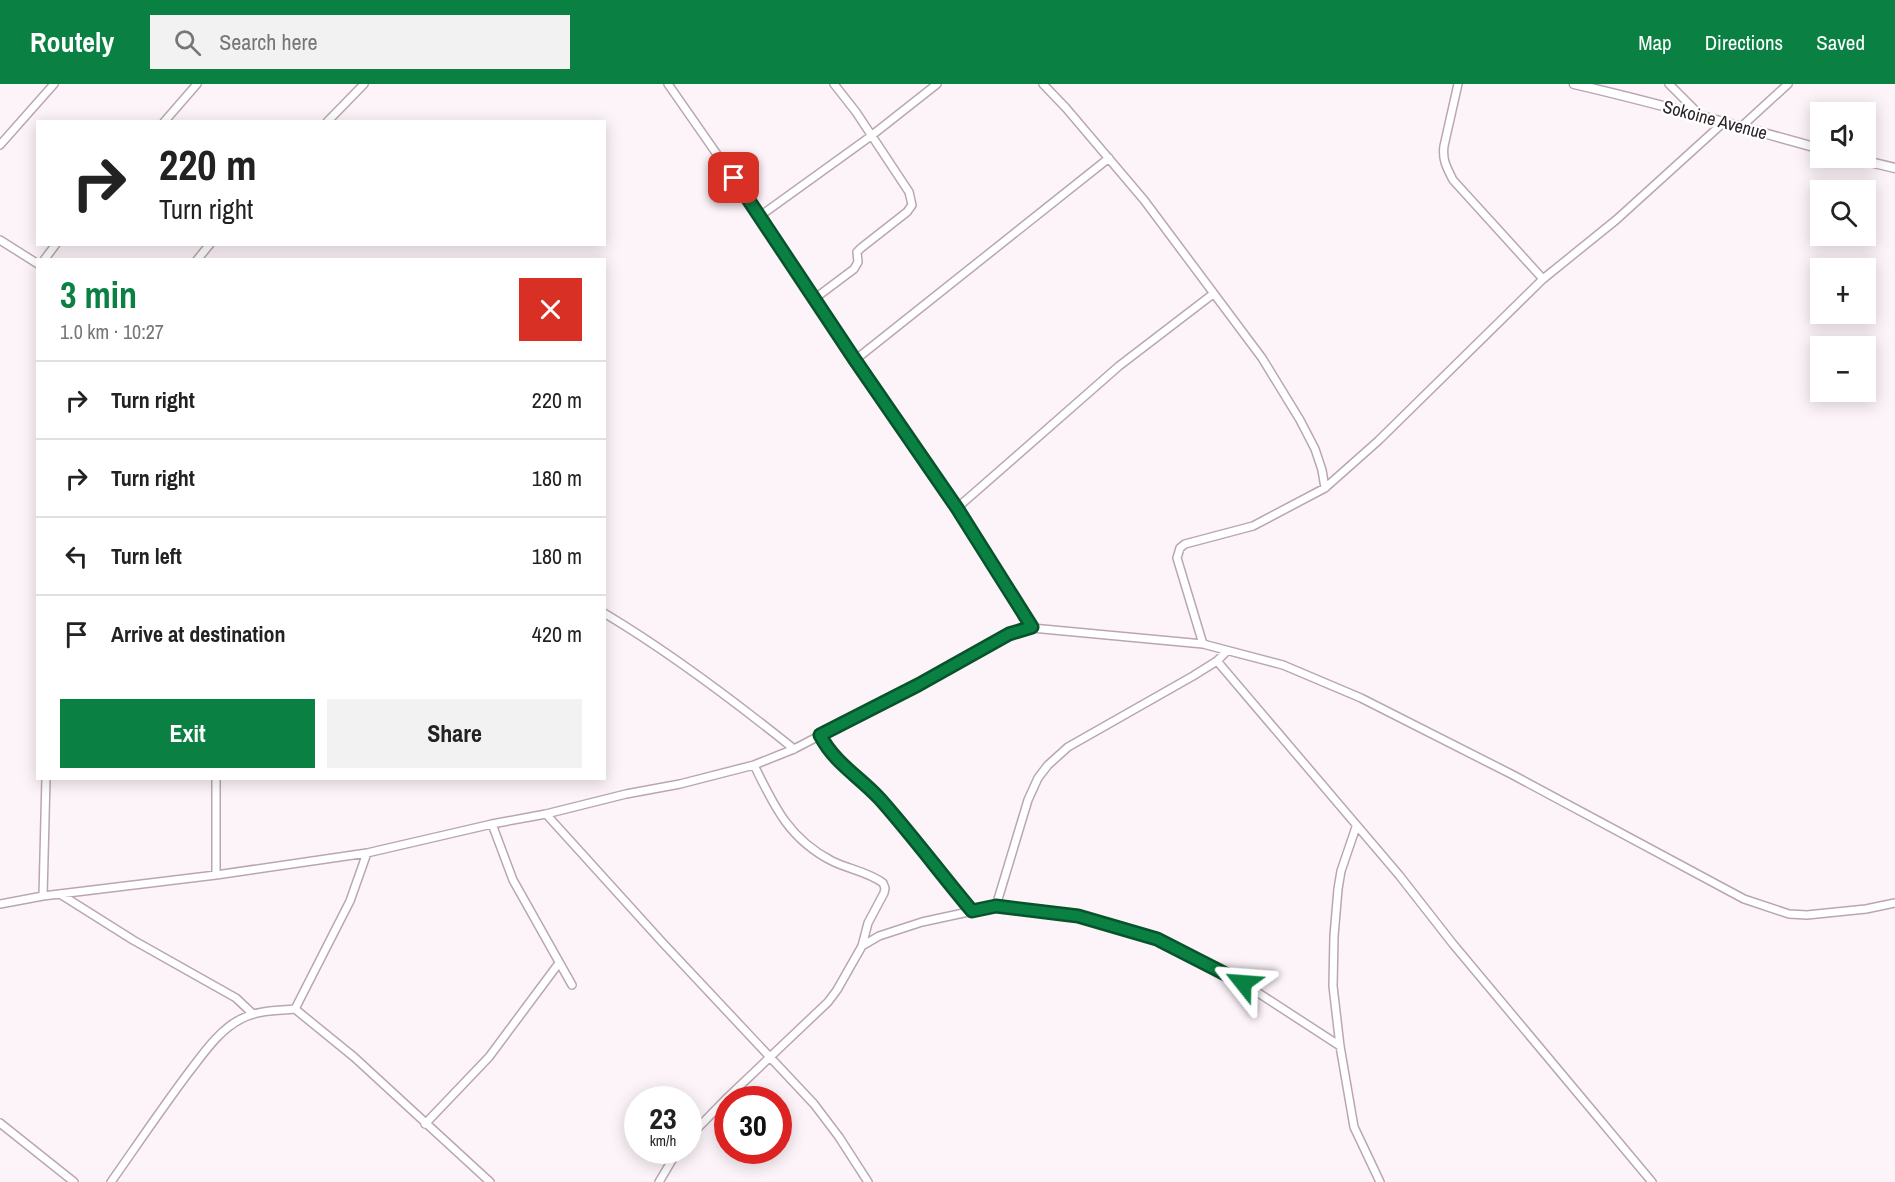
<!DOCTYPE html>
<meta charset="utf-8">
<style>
:root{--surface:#fff;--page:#f2f2f2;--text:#222;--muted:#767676;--line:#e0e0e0;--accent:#0b8043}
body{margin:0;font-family:"Archivo Narrow",sans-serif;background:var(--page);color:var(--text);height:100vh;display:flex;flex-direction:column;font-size:22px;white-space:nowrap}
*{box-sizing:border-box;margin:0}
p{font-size:20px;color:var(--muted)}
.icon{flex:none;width:33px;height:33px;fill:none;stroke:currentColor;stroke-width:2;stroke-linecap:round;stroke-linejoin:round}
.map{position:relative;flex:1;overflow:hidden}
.drawer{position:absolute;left:36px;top:174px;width:570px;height:522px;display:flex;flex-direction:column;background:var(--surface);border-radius:0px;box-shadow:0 3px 15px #0003}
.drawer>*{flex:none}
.banner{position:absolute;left:36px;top:36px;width:570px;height:126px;border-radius:0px;box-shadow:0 3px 15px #0003;background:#fff;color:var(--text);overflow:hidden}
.controls{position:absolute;left:1810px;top:18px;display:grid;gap:12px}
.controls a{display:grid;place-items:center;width:66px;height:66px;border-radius:0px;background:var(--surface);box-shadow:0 3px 15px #0003;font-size:30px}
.speed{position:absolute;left:624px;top:1002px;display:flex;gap:12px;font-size:30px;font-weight:700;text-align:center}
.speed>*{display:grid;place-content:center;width:78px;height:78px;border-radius:50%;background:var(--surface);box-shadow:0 3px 15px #0003;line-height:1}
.speed small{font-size:15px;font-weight:400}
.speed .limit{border:9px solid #d22;background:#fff;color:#111}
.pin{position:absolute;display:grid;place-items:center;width:51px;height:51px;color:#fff;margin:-26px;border-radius:12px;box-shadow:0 3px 9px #0006}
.me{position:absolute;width:66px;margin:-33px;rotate:298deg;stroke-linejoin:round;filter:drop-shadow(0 0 4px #0008)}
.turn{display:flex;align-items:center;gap:21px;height:126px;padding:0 24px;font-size:27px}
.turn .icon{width:78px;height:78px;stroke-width:2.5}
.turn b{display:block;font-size:42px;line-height:51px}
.round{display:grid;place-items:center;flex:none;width:63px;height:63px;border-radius:0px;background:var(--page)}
.headline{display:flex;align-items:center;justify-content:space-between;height:102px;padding:0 24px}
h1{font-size:36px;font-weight:700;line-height:45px;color:var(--accent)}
.cta{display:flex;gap:12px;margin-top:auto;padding:12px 24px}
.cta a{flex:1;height:69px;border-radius:0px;background:var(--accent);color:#fff;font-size:24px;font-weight:700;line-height:69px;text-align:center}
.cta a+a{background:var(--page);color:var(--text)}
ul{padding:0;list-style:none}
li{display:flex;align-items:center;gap:18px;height:78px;padding:0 24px;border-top:2px solid var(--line)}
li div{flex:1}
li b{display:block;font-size:22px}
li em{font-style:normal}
header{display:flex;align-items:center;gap:36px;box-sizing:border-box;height:84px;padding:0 30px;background:var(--accent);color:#fff}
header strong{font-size:28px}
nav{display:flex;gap:33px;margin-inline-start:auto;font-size:21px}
.search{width:420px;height:54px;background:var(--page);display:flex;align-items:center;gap:15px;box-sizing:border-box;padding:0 21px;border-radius:0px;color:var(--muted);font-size:22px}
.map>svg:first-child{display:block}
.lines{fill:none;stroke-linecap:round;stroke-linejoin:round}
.minor-casing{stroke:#baa6b2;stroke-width:10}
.tertiary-casing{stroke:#baa6b2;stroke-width:11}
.minor{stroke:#fff;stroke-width:7}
.tertiary{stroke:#fff;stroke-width:8}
.route-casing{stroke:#07532c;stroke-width:15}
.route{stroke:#0b8043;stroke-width:10}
.labels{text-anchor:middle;stroke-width:4.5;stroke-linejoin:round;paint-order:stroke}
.street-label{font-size:18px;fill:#2a2227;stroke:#fff}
</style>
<header>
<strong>Routely</strong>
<div class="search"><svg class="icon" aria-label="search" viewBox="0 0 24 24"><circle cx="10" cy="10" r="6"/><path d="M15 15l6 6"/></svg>Search here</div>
<nav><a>Map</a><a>Directions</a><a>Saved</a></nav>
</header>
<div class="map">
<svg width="1895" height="1098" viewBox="0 0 1895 1098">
<rect width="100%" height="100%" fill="#fdf4f9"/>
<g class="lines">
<g class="minor-casing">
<path id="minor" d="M668 0 760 132 855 276 957 424 1032 544
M1043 0 1066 24 1144 116 1262 274 1300 336 1315 365 1322 386 1325 404
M1458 0 1444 62C1442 76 1447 84 1453 96L1543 195
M1669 0 1700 31
M164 38 197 0
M327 38 364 0
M1741 43 1788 0
M0 61 54 0
M760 132 871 52 937 0
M0 156 38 180
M44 176 56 160
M197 176 210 160
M814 215 854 185 858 178 857 168 861 164 907 128 912 121 909 108 856 28 834 0
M855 276 1109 74
M957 424 1119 282 1213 210
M604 529C671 569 733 616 794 665
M1203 560 1177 474 1180 464 1185 460 1253 442 1325 404 1378 357 1543 195 1616 136 1723 39
M1217 577 1399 791 1453 860 1652 1098
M820 651 834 674 879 714 972 827
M754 681C774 722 789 755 832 777 848 785 869 788 883 799L885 804 884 809 868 839 862 862
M546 730 662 858 814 1020 839 1053 868 1098
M492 740 513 796 572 901
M1356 743 1341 787 1338 805 1334 852 1333 902 1340 962 1354 1043 1380 1098
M216 791V694
M60 810 133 856 236 914 253 930
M43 812 46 694
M0 820 43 812 216 791 367 769 492 740 546 730 626 710 680 700 754 681 794 665 917 601 1009 550 1032 544 1203 560 1283 581 1361 614 1513 691 1744 815 1789 830 1807 831 1866 825 1895 819
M996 822 1028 716 1038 694 1048 681 1068 663 1193 592 1217 577 1227 567
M295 925 350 817 367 769
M0 1039 74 1098
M425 1040 489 973 559 879
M688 1054 728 1013 828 918 837 906 862 862 879 852 922 838 996 822 1078 832 1157 855 1243 899 1340 962
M111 1098C137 1061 162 1024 189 988 203 970 220 945 241 935 257 926 278 927 295 925L354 973 490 1098
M659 1098 678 1066"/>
</g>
<g class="tertiary-casing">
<path id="tertiary" d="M1574 0C1657 19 1739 42 1821 65
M1853 74 1895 84"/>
</g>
<use href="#minor" class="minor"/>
<use href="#tertiary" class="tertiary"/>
</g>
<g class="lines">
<g class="route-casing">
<path id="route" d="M734 94 855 276 957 424 1032 543 1009 550 918 601 820 651C835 680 859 692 880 715 912 751 941 790 972 827L996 822 1078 832 1157 855 1243 899"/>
</g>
<use href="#route" class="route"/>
</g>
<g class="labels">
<g class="street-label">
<text transform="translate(1715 36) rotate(15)" y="6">Sokoine Avenue</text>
</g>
</g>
</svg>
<div class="controls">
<a><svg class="icon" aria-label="sound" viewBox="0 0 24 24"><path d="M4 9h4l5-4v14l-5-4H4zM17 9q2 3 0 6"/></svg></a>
<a><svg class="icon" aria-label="search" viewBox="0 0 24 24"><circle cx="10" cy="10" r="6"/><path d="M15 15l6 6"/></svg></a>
<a>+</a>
<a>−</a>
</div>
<div class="speed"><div>23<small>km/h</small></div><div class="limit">30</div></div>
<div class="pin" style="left:734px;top:94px;background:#d93025"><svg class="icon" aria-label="arrive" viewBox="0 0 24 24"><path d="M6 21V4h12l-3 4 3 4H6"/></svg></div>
<svg class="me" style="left:1243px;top:899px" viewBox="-20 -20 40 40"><path d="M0-17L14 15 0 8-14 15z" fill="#0b8043" stroke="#fff" stroke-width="4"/></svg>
<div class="banner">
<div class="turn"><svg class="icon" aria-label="right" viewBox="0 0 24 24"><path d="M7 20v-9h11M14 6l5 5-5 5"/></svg><div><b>220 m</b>Turn right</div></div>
</div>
<section class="drawer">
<div class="headline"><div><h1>3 min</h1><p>1.0 km · 10:27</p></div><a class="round" style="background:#d93025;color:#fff"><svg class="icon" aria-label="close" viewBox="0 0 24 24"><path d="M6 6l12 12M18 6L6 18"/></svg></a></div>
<ul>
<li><svg class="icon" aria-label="right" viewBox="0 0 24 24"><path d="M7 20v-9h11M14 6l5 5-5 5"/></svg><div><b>Turn right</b></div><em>220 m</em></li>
<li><svg class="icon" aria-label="right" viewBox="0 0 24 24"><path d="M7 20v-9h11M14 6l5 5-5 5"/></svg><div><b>Turn right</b></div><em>180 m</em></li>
<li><svg class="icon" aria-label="left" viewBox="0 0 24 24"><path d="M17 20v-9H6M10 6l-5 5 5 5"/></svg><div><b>Turn left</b></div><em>180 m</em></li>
<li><svg class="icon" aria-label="arrive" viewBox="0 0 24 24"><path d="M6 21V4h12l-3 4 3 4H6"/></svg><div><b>Arrive at destination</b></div><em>420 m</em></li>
</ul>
<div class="cta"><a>Exit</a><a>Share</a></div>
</section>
</div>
